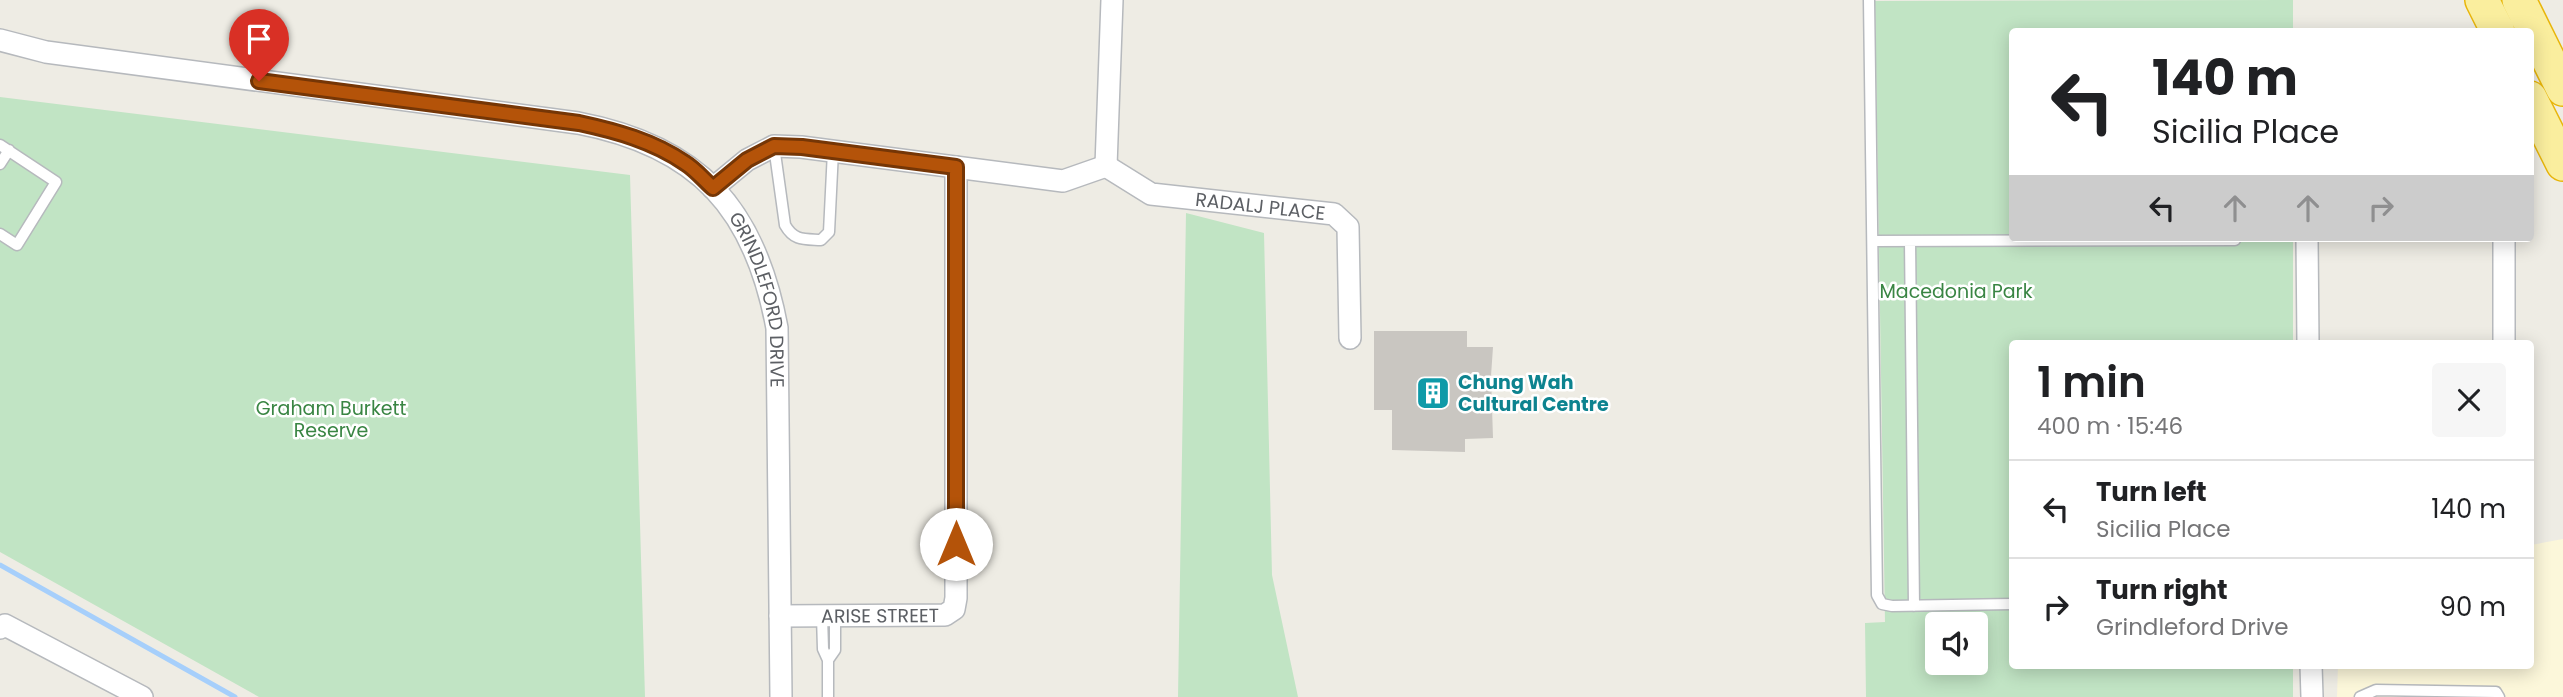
<!DOCTYPE html>
<meta charset="utf-8">
<style>
:root{--surface:#fff;--page:#f6f6f6;--text:#202124;--muted:#757577;--line:#e0e0e0}
body{margin:0;font-family:Poppins,sans-serif;background:var(--page);color:var(--text);height:100vh;display:flex;flex-direction:column;font-size:26px;white-space:nowrap}
*{box-sizing:border-box;margin:0}
p{font-size:23px;color:var(--muted)}
.icon{flex:none;width:38px;height:38px;fill:none;stroke:currentColor;stroke-width:2;stroke-linecap:round;stroke-linejoin:round}
.map{position:relative;flex:1;overflow:hidden}
.details{position:absolute;left:2009px;top:340px;width:525px;height:329px;display:flex;flex-direction:column;background:var(--surface);border-radius:7px;box-shadow:0 4px 18px #0003}
.details>*{flex:none}
.banner{position:absolute;left:2009px;top:28px;width:525px;height:214px;border-radius:7px;box-shadow:0 4px 18px #0003;background:#fff;color:var(--text);overflow:hidden}
.buttons{position:absolute;left:1925px;top:612px;display:grid;gap:14px}
.buttons a{display:grid;place-items:center;width:63px;height:63px;border-radius:7px;background:var(--surface);box-shadow:0 4px 18px #0003;font-size:35px}
.pin{position:absolute;display:grid;place-items:center;width:60px;height:60px;color:#fff;margin:-72px -30px;border-radius:50% 50% 50% 0;rotate:-45deg;box-shadow:0 0 7px #0007}
.pin .icon{rotate:45deg}
.me{position:absolute;width:77px;margin:-38px;rotate:0deg;stroke-linejoin:round;filter:drop-shadow(0 0 5px #0008)}
.turn{display:flex;align-items:center;gap:24px;height:147px;padding:0 28px;font-size:32px}
.turn .icon{width:91px;height:91px;stroke-width:2.5}
.turn b{display:block;font-size:49px;line-height:60px}
.lanes{display:flex;align-items:center;height:66px;padding:0 28px;background:#0003;justify-content:center;gap:35px;direction:ltr}
.lanes .off{opacity:.35}
.round{display:grid;place-items:center;flex:none;width:74px;height:74px;border-radius:7px;background:var(--page)}
.overview{display:flex;align-items:center;justify-content:space-between;height:119px;padding:0 28px}
h1{font-size:42px;font-weight:600;line-height:52px}
ul{padding:0;list-style:none}
li{display:flex;align-items:center;gap:21px;height:98px;padding:0 28px;border-top:2px solid var(--line)}
li div{flex:1}
li b{display:block;font-size:26px}
li em{font-style:normal}
.map>svg:first-child{display:block}
.commercial{fill:#fcf7da}
.green{fill:#c1e4c4;fill-rule:evenodd}
.lines{fill:none;stroke-linecap:round;stroke-linejoin:round}
.stream{stroke:#a6cffb;stroke-width:5}
.building{fill:#c9c6c1}
.service-casing{stroke:#b6b9bd;stroke-width:13}
.minor-casing{stroke:#b6b9bd;stroke-width:24}
.trunk-casing{stroke:#e8b50a;stroke-width:36}
.service{stroke:#fff;stroke-width:10}
.minor{stroke:#fff;stroke-width:21}
.trunk{stroke:#faee9e;stroke-width:33}
.route-casing{stroke:#753606;stroke-width:18}
.route{stroke:#b45309;stroke-width:12}
.labels{text-anchor:middle;stroke-width:5;stroke-linejoin:round;paint-order:stroke}
.street-label{font-size:19px;fill:#5c5f64;stroke:#fff}
.park-label{font-size:19px;fill:#398543;stroke:#fff}
.culture-label{font-size:19px;font-weight:bold;fill:#0d838f;stroke:#fff;text-anchor:start}
</style>
<div class="map">
<svg width="2563" height="697" viewBox="0 0 2563 697">
<rect width="100%" height="100%" fill="#eeece4"/>
<path class="commercial" d="M2563 539V697H2337L2338 665H2530L2531 545Z"/>
<path class="green" d="M2293 0V31L2012 32V238H2293V343H2012V665H2293V697H1866L1865 623 1885 622 1875 1ZM1937 625H1976V663H1937Z
M0 97 630 175 645 697H259L0 552Z
M1186 213 1264 233 1272 575 1298 697H1178Z"/>
<g class="lines">
<path class="stream" d="M0 565 235 697"/>
</g>
<path class="building" d="M1374 331H1467V347H1493L1491 376 1493 438 1465 439V452L1392 450V410H1374Z"/>
<g class="lines">
<g class="service-casing">
<path id="service" d="M1869 0 1877 595 1882 604 1892 606 2012 604
M0 145 56 182 17 245 0 234
M774 146 785 225C794 241 804 239 821 240L829 232 833 151
M0 164 9 150
M1873 241 2235 240
M1910 241 1914 606
M822 616 823 649 828 660V697
M828 660 835 650V616
M2360 697 2376 690 2496 692 2499 697"/>
</g>
<g class="minor-casing">
<g id="minor">
<path id="s1" d="M0 40 46 52 578 123C699 146 755 209 777 328L781 697"/>
<path id="s2" d="M1106 166 1151 194 1334 214 1348 227 1350 338"/>
<path d="M1106 166 1112 0"/>
<path d="M713 188 747 160 774 146 801 147 1063 181 1106 166"/>
<path d="M2307 238 2308 343"/>
<path d="M2504 238V343"/>
<path id="s3" d="M780 616 945 615 954 609 956 598V167"/>
<path d="M0 628 5 625 142 697"/>
<path d="M2311 665 2312 697"/>
</g>
</g>
<g class="trunk-casing">
<path id="trunk" d="M2482 0 2498 32
M2519 0 2563 89
M2530 98 2563 164"/>
</g>
<use href="#service" class="service"/>
<use href="#minor" class="minor"/>
<use href="#trunk" class="trunk"/>
</g>
<g class="lines">
<g class="route-casing">
<path id="route" d="M259 81 579 123C616 131 653 141 685 163 695 169 704 180 713 188L747 160 774 146 802 147 956 167V544"/>
</g>
<use href="#route" class="route"/>
</g>
<defs>
<g id="building-square" transform="scale(1.75)"><rect x="-9" y="-9" width="18" height="18" rx="4" fill="#0f9aa8" stroke="#fff"/><path d="M-4-6H4V6H1V3H-1V6H-4ZM-2.5-4.3h1.7v1.8h-1.7ZM.8-4.3h1.7v1.8H.8ZM-2.5-1h1.7V.8h-1.7ZM.8-1h1.7V.8H.8Z" fill="#fff"/></g>
</defs>
<g fill-rule="evenodd">
<use href="#building-square" x="1433" y="393"/>
</g>
<g class="labels">
<g class="street-label">
<text dy="7" stroke="none"><textPath href="#s2" startOffset="163">RADALJ PLACE</textPath></text>
<text dy="7" stroke="none"><textPath href="#s1" startOffset="861">GRINDLEFORD DRIVE</textPath></text>
<text dy="7" stroke="none"><textPath href="#s3" startOffset="100">ARISE STREET</textPath></text>
</g>
<g class="park-label">
<text x="1956" y="298">Macedonia Park</text>
<text x="331" y="415">Graham Burkett<tspan x="331" dy="22">Reserve</tspan></text>
</g>
<g class="culture-label">
<text x="1458" y="389">Chung Wah<tspan x="1458" dy="22">Cultural Centre</tspan></text>
</g>
</g>
</svg>
<div class="buttons">
<a><svg class="icon" aria-label="sound" viewBox="0 0 24 24"><path d="M4 9h4l5-4v14l-5-4H4zM17 9q2 3 0 6"/></svg></a>
</div>
<div class="pin" style="left:259px;top:81px;background:#d93025"><svg class="icon" aria-label="arrive" viewBox="0 0 24 24"><path d="M6 21V4h12l-3 4 3 4H6"/></svg></div>
<svg class="me" style="left:956px;top:544px" viewBox="-20 -20 40 40"><circle r="19" fill="#fff"/><path d="M0-13L10 11 0 6-10 11z" fill="#b45309"/></svg>
<div class="banner">
<div class="turn"><svg class="icon" aria-label="left" viewBox="0 0 24 24"><path d="M17 20v-9H6M10 6l-5 5 5 5"/></svg><div><b>140 m</b>Sicilia Place</div></div>
<div class="lanes"><svg class="icon" aria-label="left" viewBox="0 0 24 24"><path d="M17 20v-9H6M10 6l-5 5 5 5"/></svg><svg class="icon off" aria-label="ahead" viewBox="0 0 24 24"><path d="M12 20V5M6 11l6-6 6 6"/></svg><svg class="icon off" aria-label="ahead" viewBox="0 0 24 24"><path d="M12 20V5M6 11l6-6 6 6"/></svg><svg class="icon off" aria-label="right" viewBox="0 0 24 24"><path d="M7 20v-9h11M14 6l5 5-5 5"/></svg></div>
</div>
<section class="details">
<div class="overview"><div><h1>1 min</h1><p>400 m · 15:46</p></div><a class="round"><svg class="icon" aria-label="close" viewBox="0 0 24 24"><path d="M6 6l12 12M18 6L6 18"/></svg></a></div>
<ul>
<li><svg class="icon" aria-label="left" viewBox="0 0 24 24"><path d="M17 20v-9H6M10 6l-5 5 5 5"/></svg><div><b>Turn left</b><p>Sicilia Place</p></div><em>140 m</em></li>
<li><svg class="icon" aria-label="right" viewBox="0 0 24 24"><path d="M7 20v-9h11M14 6l5 5-5 5"/></svg><div><b>Turn right</b><p>Grindleford Drive</p></div><em>90 m</em></li>
</ul>
</section>
</div>
